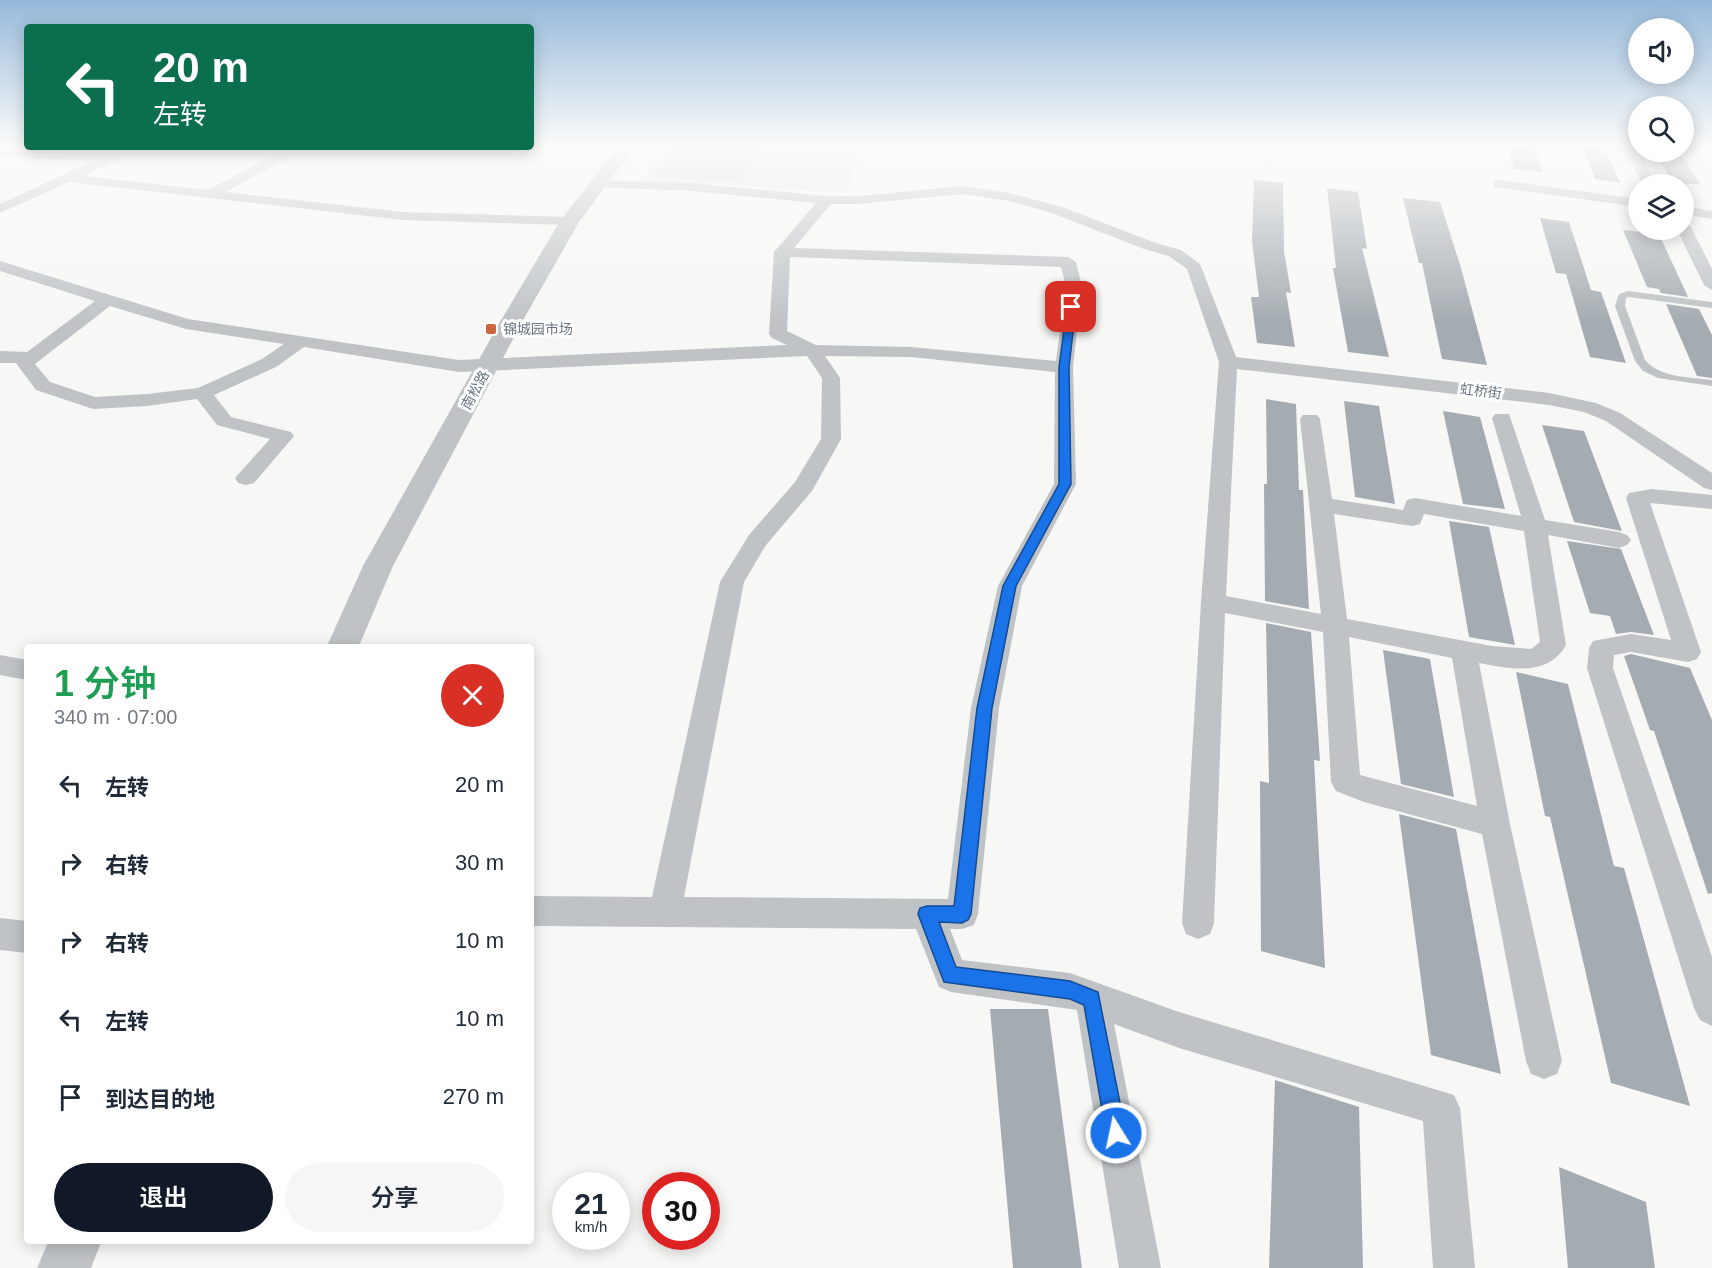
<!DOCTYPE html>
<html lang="zh">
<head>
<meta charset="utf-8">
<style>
  :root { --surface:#fff; --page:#f6f6f7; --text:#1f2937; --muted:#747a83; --accent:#111827 }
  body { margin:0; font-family:Helvetica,"Noto Sans SC",sans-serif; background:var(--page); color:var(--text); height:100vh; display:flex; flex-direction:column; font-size:22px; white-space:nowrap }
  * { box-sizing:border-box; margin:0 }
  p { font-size:20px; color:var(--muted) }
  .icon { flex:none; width:33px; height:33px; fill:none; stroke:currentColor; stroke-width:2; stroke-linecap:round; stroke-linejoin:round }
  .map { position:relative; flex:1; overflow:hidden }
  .panel { position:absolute; left:24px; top:644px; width:510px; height:600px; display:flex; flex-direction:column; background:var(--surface); border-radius:6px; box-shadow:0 3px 15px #0003 }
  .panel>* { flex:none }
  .hud { position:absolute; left:24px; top:24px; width:510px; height:126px; border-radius:6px; box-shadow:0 3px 15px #0003; background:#0b6e4f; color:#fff; overflow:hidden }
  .controls { position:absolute; left:1628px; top:18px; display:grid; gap:12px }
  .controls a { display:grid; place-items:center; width:66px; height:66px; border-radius:50%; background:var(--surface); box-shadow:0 3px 15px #0003; font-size:30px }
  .speed { position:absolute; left:552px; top:1172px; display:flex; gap:12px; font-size:30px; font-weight:700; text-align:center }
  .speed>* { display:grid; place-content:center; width:78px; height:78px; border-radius:50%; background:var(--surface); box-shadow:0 3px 15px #0003; line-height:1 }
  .speed small { font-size:15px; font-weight:400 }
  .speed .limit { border:9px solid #d22; background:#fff; color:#111 }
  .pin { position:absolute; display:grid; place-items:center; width:51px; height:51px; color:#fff; margin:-26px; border-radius:12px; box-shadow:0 3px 9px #0006 }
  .me { position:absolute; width:66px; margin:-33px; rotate:350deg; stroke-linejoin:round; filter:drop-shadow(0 0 4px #0008) }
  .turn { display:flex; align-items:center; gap:21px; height:126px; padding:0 30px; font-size:27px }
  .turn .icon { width:78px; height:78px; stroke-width:2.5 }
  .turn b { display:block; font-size:42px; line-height:51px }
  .round { display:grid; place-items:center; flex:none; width:63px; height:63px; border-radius:32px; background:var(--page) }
  .summary { display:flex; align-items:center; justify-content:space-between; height:102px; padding:0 30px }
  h1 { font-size:36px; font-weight:600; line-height:45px; color:#1e9e55 }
  .primary-button { display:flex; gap:12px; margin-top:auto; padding:12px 30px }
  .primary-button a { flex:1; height:69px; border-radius:36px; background:var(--accent); color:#fff; font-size:24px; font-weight:600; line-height:69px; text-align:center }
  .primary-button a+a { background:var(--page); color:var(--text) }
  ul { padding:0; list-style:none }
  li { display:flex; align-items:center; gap:18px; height:78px; padding:0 30px }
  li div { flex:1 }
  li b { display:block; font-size:22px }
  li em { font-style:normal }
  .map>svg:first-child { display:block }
  .built { fill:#e5e6e5 }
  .green { fill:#d7dcd5 }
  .building { fill:#a5acb1 }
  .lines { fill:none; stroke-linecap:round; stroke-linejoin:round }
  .service { fill:#bfc3c6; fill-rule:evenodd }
  .minor { fill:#bfc3c6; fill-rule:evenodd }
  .tertiary { fill:#bfc3c6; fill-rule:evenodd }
  .route { fill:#1a73e8; stroke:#114b97; stroke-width:1.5 }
  .poi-dot { fill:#cd653f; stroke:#fff; stroke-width:2 }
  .labels { text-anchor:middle; stroke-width:6; stroke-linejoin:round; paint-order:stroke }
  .far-poi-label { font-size:14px; fill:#6a7782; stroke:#fff; text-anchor:start }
  .far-street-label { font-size:14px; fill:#6a7782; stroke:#fff }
</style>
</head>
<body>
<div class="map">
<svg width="1712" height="1268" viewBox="0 0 1712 1268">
  <rect width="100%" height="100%" fill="#f7f7f5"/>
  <polygon class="built" points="663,146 863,146 846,193 716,184 641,181"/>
  <polygon class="green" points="675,146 759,146 742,181 653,177"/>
  <g class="building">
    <polygon points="1508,146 1534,146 1542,172 1514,169"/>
    <polygon points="1582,146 1604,146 1620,183 1595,179"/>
    <polygon points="1657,154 1684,158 1700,184 1673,184"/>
    <polygon points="1254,180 1283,183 1284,251 1291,293 1286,292 1295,347 1257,343 1251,297 1259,297 1252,241"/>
    <polygon points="1327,188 1358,192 1367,249 1362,248 1389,357 1348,352 1333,268 1336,268"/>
    <polygon points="1403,198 1440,202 1461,268 1487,365 1442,359 1422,263 1419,263"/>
    <polygon points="1540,218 1569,222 1591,290 1601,292 1626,363 1590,357 1566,274 1556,273"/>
    <polygon points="1623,230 1659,234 1688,297 1661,293 1659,289 1647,287"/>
    <polygon points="1666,304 1699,309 1712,335 1712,378 1697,376"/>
    <polygon points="1266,399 1296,404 1299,490 1303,490 1309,609 1265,601 1264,484 1267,484"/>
    <polygon points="1344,401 1379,406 1395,504 1355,497"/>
    <polygon points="1443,411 1480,417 1505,509 1463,504"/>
    <polygon points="1542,425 1584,431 1622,531 1574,522"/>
    <polygon points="1449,521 1489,527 1515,645 1469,637"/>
    <polygon points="1567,541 1621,549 1654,635 1631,632 1616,634 1610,616 1590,613"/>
    <polygon points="1266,623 1311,632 1320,761 1314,760 1325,968 1261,951 1260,781 1269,783"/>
    <polygon points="1383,650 1430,659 1454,797 1401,784"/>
    <polygon points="1631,654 1690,668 1712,720 1712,893 1708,894 1654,731 1650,730 1624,656"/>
    <polygon points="1516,672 1568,684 1614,866 1624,868 1690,1106 1611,1083 1550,817 1545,816"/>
    <polygon points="1399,814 1456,829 1501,1074 1431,1055"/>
    <polygon points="990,1009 1048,1009 1082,1268 1013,1268"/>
    <polygon points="1275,1080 1359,1107 1363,1268 1269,1268"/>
    <polygon points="1559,1167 1646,1202 1655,1268 1568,1268"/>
  </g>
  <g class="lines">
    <path class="service" d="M 1628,291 L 1712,302 L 1712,308 L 1629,297 L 1626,298 L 1625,306 L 1645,360 C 1660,378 1690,377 1712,380 L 1712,386 L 1658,378 L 1643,371 L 1635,361 L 1615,306 L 1619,294 Z"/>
    <g class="minor">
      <polygon points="1627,146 1637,146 1656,184 1642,184 1625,148"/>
      <polygon points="124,147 142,147 84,176 208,190 290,147 307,147 226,192 403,212 570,217 577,221 570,225 403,220 69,182 0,213 0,204 93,161 0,156 0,148 108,154"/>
      <path d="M 598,180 L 692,183 L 827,196 L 858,196 L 963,186 L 1010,193 L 1062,207 L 1156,243 L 1181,250 L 1200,264 L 1236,357 L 1549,393 L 1596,403 L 1620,413 L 1712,473 L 1712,490 L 1704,488 L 1606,421 L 1584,412 L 1549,405 L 1237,369 L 1226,596 L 1321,614 L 1300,419 L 1303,415 L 1317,415 L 1320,419 L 1332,499 L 1403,510 L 1407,500 L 1415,498 L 1521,516 L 1492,418 L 1495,414 L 1509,414 L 1545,520 L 1619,532 L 1627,535 L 1631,540 L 1627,545 L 1619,548 L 1548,535 L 1566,645 C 1548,677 1510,669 1479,663 L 1510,824 L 1562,1061 L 1557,1074 L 1544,1079 L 1531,1074 L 1526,1061 L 1482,834 L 1364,802 L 1336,791 L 1331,782 L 1323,632 L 1225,613 L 1214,923 L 1210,934 L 1198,939 L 1186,934 L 1182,923 L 1201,602 L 1219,362 L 1187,269 L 1169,256 L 1144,249 L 1052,213 L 1009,201 L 963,194 L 858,204 L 831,204 L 794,248 L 1068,257 L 1076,262 L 1082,286 L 1073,367 L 1076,484 L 1022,586 L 999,708 L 978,914 L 974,925 L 962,929 L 950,929 L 962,960 L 1070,973 L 1179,1012 L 1454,1095 L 1460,1108 L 1475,1268 L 1433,1268 L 1423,1121 L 1179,1048 L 1114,1024 L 1161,1268 L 1119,1268 L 1077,1010 L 951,992 L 939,987 L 916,929 L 531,926 L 531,896 L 652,897 L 720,582 L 749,535 L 795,482 L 821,439 L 822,378 L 807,356 L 459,372 L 304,347 L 276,367 L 214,395 L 231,417 L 291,432 L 294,436 L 254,483 L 246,485 L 238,483 L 235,478 L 270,439 L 217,425 L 197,399 L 147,406 L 93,409 L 36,390 L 16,363 L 0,363 L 0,351 L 27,352 L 95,301 L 0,271 L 0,261 L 188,319 L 459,360 L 787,345 L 772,338 L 769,334 L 774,252 L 816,203 L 692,191 L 593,187 L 591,184 L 593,181 ZM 790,257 L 1061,267 L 1066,286 L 1056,361 L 911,347 L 816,345 L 787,331 ZM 110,306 L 186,329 L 284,344 L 262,359 L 198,388 L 147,394 L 95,397 L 50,382 L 35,364 ZM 825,356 L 911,357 L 1055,372 L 1054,484 L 998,586 L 971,708 L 948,899 L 684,897 L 744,582 L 766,545 L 812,491 L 841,439 L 840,378 ZM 1334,514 L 1412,526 L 1420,524 L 1424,514 L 1524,531 L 1540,642 L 1531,649 L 1492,646 L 1347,619 ZM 1349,637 L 1452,658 L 1477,806 L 1360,775 Z"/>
      <polygon points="1500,180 1638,199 1638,207 1495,187 1493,184 1495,181"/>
      <polygon points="1683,206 1712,211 1712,219 1683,214"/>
      <polygon points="1683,222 1691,227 1712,269 1712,290 1704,285 1677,230 1683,230"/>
      <polygon points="1652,489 1712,495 1712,509 1650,503 1701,652 1697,659 1688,662 1631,652 1614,655 1613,668 1712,957 1712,1026 1700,1020 1694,1008 1587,668 1589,648 1593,641 1631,634 1671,640 1626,498 1629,493"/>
      <polygon points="0,655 27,660 27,680 0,675"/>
      <polygon points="0,918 27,921 27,953 0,950"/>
    </g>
    <g class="tertiary">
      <polygon points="618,146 635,146 579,222 522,322 393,566 359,646 327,646 363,566 500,322 560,221"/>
      <polygon points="49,1240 102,1240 91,1268 37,1268"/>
    </g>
  </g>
  <linearGradient id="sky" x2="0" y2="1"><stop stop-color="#95b9da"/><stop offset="0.45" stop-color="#fbfbfa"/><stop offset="1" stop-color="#fbfbfa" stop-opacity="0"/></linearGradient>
  <rect width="1712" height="323" fill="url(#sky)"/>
  <polygon class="route" points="1071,304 1076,307 1069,367 1071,484 1016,586 992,708 971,914 968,920 962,923 939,922 956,967 1070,981 1098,992 1126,1133 1123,1140 1116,1143 1109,1140 1106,1133 1084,1005 1070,999 944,982 918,914 920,908 927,906 954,906 977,708 1003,586 1059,484 1059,367 1067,307"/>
  <rect class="poi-dot" x="485" y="323" width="12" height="12" rx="3"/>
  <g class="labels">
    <g class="far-poi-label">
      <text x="503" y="334">锦城园市场</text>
    </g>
    <g class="far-street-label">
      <text transform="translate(475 390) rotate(-61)" y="5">南松路</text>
      <text transform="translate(1481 391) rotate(7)" y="5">虹桥街</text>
    </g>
  </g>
</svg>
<div class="controls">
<a><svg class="icon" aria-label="sound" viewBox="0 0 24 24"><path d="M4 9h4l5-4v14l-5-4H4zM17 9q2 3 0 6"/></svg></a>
<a><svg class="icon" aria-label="search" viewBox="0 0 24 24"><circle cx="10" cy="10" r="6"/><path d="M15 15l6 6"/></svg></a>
<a><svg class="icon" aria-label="layers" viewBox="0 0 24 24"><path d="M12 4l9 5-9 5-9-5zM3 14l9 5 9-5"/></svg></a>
</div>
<div class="speed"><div>21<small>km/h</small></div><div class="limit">30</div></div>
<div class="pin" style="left:1071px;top:307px;background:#d93025"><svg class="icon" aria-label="arrive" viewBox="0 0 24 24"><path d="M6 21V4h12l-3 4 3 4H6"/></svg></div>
<svg class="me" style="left:1116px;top:1133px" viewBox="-20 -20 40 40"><circle r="17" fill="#1a73e8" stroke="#fff" stroke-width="3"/><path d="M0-11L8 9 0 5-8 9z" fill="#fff"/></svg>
<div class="hud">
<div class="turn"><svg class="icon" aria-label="left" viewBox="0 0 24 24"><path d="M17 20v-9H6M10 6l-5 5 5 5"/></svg><div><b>20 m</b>左转</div></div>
</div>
<section class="panel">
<div class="summary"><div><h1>1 分钟</h1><p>340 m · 07:00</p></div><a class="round" style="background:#d93025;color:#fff"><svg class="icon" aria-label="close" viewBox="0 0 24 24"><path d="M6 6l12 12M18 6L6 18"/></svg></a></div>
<ul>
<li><svg class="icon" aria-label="left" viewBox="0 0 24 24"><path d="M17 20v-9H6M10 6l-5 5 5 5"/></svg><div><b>左转</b></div><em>20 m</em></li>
<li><svg class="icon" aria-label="right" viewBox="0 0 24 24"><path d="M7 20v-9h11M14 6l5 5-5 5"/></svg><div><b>右转</b></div><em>30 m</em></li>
<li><svg class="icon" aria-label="right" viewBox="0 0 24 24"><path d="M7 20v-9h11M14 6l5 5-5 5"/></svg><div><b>右转</b></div><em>10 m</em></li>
<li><svg class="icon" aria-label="left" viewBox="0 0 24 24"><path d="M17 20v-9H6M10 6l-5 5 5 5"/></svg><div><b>左转</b></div><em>10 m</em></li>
<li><svg class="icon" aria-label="arrive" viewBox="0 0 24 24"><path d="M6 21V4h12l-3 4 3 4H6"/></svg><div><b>到达目的地</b></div><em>270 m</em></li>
</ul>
<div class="primary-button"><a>退出</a><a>分享</a></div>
</section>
</div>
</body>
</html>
